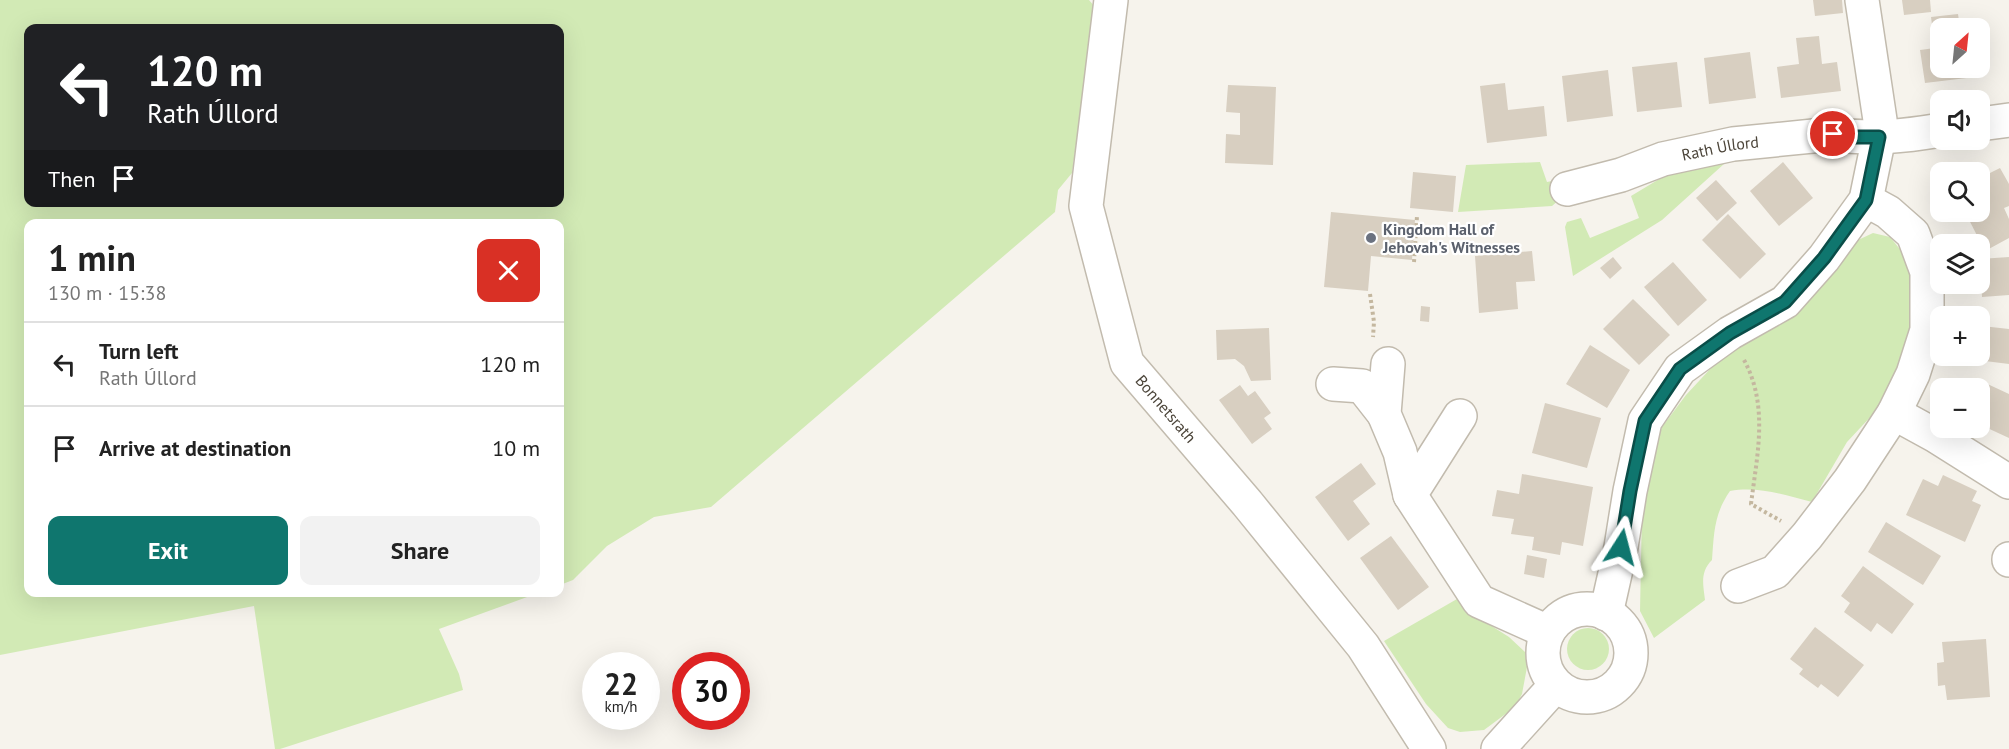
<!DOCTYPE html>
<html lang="en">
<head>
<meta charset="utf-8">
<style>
  :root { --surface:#fff; --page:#f2f2f2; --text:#222; --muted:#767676; --line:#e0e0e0; --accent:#0f766e }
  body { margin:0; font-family:"PT Sans",sans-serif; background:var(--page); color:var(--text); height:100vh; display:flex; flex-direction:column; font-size:22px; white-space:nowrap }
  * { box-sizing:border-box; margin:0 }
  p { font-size:20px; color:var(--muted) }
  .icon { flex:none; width:33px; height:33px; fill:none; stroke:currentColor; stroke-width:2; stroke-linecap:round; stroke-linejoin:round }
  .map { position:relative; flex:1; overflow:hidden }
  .sheet { position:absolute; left:24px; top:219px; width:540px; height:378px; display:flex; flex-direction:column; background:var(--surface); border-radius:12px; box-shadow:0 6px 24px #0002 }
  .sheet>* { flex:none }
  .hud { position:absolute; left:24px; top:24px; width:540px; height:183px; border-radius:12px; box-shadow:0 6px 24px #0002; background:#202124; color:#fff; overflow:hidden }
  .needle { width:39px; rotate:27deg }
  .tools { position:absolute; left:1930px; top:18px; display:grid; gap:12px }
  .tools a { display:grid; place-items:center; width:60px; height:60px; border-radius:12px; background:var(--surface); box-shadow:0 6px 24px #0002; font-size:30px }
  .speed { position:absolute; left:582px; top:652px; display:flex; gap:12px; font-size:30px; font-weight:700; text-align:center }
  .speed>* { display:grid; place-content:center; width:78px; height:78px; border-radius:50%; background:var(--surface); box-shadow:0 6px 24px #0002; line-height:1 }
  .speed small { font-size:15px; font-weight:400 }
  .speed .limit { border:9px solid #d22; background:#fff; color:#111 }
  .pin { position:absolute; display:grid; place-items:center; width:51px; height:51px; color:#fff; margin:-26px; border:3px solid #fff; border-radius:50%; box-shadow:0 2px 6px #0007 }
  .me { position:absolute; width:66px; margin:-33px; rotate:9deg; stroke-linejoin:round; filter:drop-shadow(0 0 4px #0008) }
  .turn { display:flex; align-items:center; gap:21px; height:126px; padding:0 24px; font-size:27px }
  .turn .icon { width:78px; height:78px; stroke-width:2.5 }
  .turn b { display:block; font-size:42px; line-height:51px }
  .then { display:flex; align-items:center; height:57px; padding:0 24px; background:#0003; gap:12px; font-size:22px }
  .round { display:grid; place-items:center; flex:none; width:63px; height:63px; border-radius:12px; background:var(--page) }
  .head { display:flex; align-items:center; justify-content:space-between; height:102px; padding:0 24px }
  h1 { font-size:36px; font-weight:800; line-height:45px }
  .button { display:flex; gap:12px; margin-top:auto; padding:12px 24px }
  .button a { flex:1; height:69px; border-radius:12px; background:var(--accent); color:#fff; font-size:24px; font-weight:800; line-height:69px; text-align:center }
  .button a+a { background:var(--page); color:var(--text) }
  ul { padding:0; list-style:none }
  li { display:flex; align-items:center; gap:18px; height:84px; padding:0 24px; border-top:2px solid var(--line) }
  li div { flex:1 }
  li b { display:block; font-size:22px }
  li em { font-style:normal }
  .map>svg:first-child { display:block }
  .green { fill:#d2eab5; fill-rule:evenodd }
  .building { fill:#d8cfc1 }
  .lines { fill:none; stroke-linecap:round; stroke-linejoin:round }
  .minor-casing { stroke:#c2bbae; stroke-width:36 }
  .path { stroke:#c4b79f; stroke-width:4; stroke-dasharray:3 3; stroke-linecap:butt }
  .minor { stroke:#fff; stroke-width:33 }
  .route-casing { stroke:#0a4d48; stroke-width:15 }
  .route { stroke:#0f766e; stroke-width:10 }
  .worship-dot { fill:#6b7280; stroke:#fff; stroke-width:2 }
  .labels { text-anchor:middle; stroke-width:4.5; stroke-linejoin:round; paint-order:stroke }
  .street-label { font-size:16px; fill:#4b4439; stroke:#fff }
  .worship-label { font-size:16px; font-weight:bold; fill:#5b616d; stroke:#fff; text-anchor:start }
</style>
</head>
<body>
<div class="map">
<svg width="2009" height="749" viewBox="0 0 2009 749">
  <rect width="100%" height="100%" fill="#f6f3ec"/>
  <g class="green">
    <path d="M 0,0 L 1089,0 L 1095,7 L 1072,173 L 1058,190 L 1055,212 L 711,507 L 654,517 L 607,546 L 573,580 L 560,585 L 560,224 L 28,224 L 28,592 L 538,593 L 439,629 L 459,674 L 463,690 L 280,749 L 275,749 L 254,606 L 0,655 ZM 28,28 L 560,28 L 560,202 L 28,202 Z"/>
    <polygon points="1735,154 1662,220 1573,276 1565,227 1567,222 1581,218 1590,238 1639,218 1631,196 1666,175"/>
    <polygon points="1540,162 1547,182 1557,180 1560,199 1552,206 1458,212 1466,165"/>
    <path d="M 1873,233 L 1890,237 L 1912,264 L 1913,338 L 1890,396 L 1847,442 L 1812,502 C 1785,495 1758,486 1730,491 C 1714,514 1714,533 1712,560 C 1700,572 1703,584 1705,600 L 1654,638 L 1640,611 L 1642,511 L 1649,471 L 1662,427 L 1686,395 L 1725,353 L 1856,241 Z"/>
    <polygon points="1457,599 1471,613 1509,637 1525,652 1527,667 1522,694 1515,707 1484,730 1460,732 1448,728 1426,704 1384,641"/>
    <circle cx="1588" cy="649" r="21"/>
  </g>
  <g class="building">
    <polygon points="1813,0 1842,0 1843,13 1815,16"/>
    <polygon points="1902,0 1930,0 1931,12 1904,15"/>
    <polygon points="1958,14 1960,28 1941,28 1941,68 1974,68 1975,77 1925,83 1920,50 1935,48 1931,17"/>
    <polygon points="1819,36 1822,64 1837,62 1841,91 1781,98 1777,67 1799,64 1796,38"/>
    <polygon points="1750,52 1756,98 1709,104 1704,58"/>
    <polygon points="1677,62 1682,107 1637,112 1632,67"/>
    <polygon points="1608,70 1613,116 1567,122 1562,76"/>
    <polygon points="1505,83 1508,110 1544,106 1547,136 1487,143 1480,86"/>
    <polygon points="1228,85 1276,87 1273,165 1225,163 1226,134 1240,135 1240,113 1226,112"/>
    <polygon points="1783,162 1813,198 1779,226 1750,191"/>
    <polygon points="2000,168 2009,184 2009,206 2004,208 2009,219 2009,238 1985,251 1965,212 1980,212 1980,178"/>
    <polygon points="1413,172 1456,176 1453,212 1410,208"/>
    <polygon points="1716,180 1737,203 1717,221 1696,198"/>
    <polygon points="1331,212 1415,220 1412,260 1371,256 1368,291 1324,287"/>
    <polygon points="1728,214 1766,254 1740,279 1702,240"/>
    <polygon points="1532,251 1535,281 1516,282 1518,309 1479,313 1475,256"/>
    <polygon points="1613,257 1622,268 1610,279 1600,268"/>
    <polygon points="2009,257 2009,295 1982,297 1980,259"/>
    <polygon points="1673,262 1707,300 1678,326 1644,287"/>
    <polygon points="1633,299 1670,335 1639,365 1603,329"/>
    <polygon points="1421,306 1430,307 1429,322 1420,321"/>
    <polygon points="1982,326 2009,329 2009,364 1977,360 1977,356 1980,356"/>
    <polygon points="1269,328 1271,380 1251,381 1244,366 1235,359 1217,360 1216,330"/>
    <polygon points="1590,345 1630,370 1607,408 1566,384"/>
    <polygon points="1981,381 2009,394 2009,438 1983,426 1987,418 1980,415 1980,388 1978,388"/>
    <polygon points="1240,385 1248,396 1255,391 1271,413 1264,418 1272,429 1252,444 1219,400"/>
    <polygon points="1545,403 1601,418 1587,468 1532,453"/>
    <polygon points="1361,463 1376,484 1353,501 1370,524 1348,541 1315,497"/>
    <polygon points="1522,474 1593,487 1583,546 1562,542 1560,555 1532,550 1534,537 1511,534 1514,519 1492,516 1497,490 1519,494"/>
    <polygon points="1943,475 1977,491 1972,501 1981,505 1965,542 1906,515 1923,479 1938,486"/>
    <polygon points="1886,522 1941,556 1923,585 1868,552"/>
    <polygon points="1391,536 1429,587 1398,610 1360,558"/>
    <polygon points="1527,555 1547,559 1544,578 1524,574"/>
    <polygon points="1863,566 1914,604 1892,634 1877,623 1871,632 1844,612 1850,603 1841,596"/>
    <polygon points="1815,627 1864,665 1838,697 1821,684 1818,688 1799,674 1803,669 1790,659"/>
    <polygon points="1986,639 1990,697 1947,700 1945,685 1938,686 1937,663 1944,662 1942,642"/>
  </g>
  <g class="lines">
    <g class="minor-casing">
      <g id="minor">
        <path id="s1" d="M 1111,0 L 1086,206 L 1127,363 L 1247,503 L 1363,646 L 1429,749"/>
        <polyline points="1980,124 2009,120"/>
        <path id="s2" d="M 1567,189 L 1621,175 L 1663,159 L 1733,144 L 1833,134 C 1870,140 1905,136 1941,130"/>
        <polyline points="1388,364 1384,414 1400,452 1410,495"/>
        <polyline points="1333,384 1362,386 1384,414"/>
        <polyline points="1894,413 1936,436 2009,482"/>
        <polyline points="1460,416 1410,495 1479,601 1548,632"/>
        <polyline points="2009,559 2009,560"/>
        <polyline points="1738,586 1775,572 1807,536 1850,480 1894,413 1913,374 1927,330 1927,272 1913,234 1888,212 1866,200"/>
        <circle cx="1587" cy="653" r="44"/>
        <polyline points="1606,614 1621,547 1630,491 1645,421 1680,369 1730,333 1785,302 1824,258 1866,200 1879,137 1880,120 1862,0"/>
        <polyline points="1498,749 1556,685"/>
      </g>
    </g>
    <g class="path">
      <polyline points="1414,262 1417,216"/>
      <polyline points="1370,294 1374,322 1373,337"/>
      <path d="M 1744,360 C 1769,406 1757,455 1751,504 L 1781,521"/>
    </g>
    <use href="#minor" class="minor"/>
  </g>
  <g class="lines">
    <g class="route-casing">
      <polyline id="route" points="1621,547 1630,491 1645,421 1680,369 1730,333 1785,302 1824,258 1866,200 1879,137 1849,137 1833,134"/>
    </g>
    <use href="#route" class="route"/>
  </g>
  <circle class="worship-dot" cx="1371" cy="238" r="6"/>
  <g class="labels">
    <g class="street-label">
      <text dy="6" stroke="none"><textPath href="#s2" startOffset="159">Rath Úllord</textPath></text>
      <text dy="6" stroke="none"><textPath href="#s1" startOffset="430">Bonnetsrath</textPath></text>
    </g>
    <g class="worship-label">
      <text x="1383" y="235">Kingdom Hall of<tspan x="1383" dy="18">Jehovah's Witnesses</tspan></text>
    </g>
  </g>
</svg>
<div class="tools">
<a><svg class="needle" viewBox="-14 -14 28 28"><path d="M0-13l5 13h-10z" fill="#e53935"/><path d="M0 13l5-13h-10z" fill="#767676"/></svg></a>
<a><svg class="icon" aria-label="sound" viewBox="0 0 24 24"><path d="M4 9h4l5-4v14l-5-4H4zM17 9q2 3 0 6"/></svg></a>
<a><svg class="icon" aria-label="search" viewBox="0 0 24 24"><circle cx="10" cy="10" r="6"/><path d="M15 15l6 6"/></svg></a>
<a><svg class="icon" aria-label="layers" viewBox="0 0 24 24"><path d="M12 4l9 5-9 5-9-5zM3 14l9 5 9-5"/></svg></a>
<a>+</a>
<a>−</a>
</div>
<div class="speed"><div>22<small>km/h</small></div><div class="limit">30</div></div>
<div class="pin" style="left:1833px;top:134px;background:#d93025"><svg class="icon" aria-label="arrive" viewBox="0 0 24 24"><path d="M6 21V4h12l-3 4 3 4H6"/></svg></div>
<svg class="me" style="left:1621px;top:547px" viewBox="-20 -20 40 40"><path d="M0-17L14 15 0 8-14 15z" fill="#0f766e" stroke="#fff" stroke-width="4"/></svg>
<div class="hud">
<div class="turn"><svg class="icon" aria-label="left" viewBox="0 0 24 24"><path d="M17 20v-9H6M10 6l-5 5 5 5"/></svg><div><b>120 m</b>Rath Úllord</div></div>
<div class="then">Then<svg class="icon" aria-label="arrive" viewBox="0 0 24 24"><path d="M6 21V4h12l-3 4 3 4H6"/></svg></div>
</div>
<section class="sheet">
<div class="head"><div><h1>1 min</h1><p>130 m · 15:38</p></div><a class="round" style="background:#d93025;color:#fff"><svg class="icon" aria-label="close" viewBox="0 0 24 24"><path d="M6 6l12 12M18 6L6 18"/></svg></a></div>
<ul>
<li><svg class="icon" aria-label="left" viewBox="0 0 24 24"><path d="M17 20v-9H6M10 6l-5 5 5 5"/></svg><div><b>Turn left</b><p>Rath Úllord</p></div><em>120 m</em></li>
<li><svg class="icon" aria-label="arrive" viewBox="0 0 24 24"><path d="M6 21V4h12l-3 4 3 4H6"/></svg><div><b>Arrive at destination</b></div><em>10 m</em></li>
</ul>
<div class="button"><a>Exit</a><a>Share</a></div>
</section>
</div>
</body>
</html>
